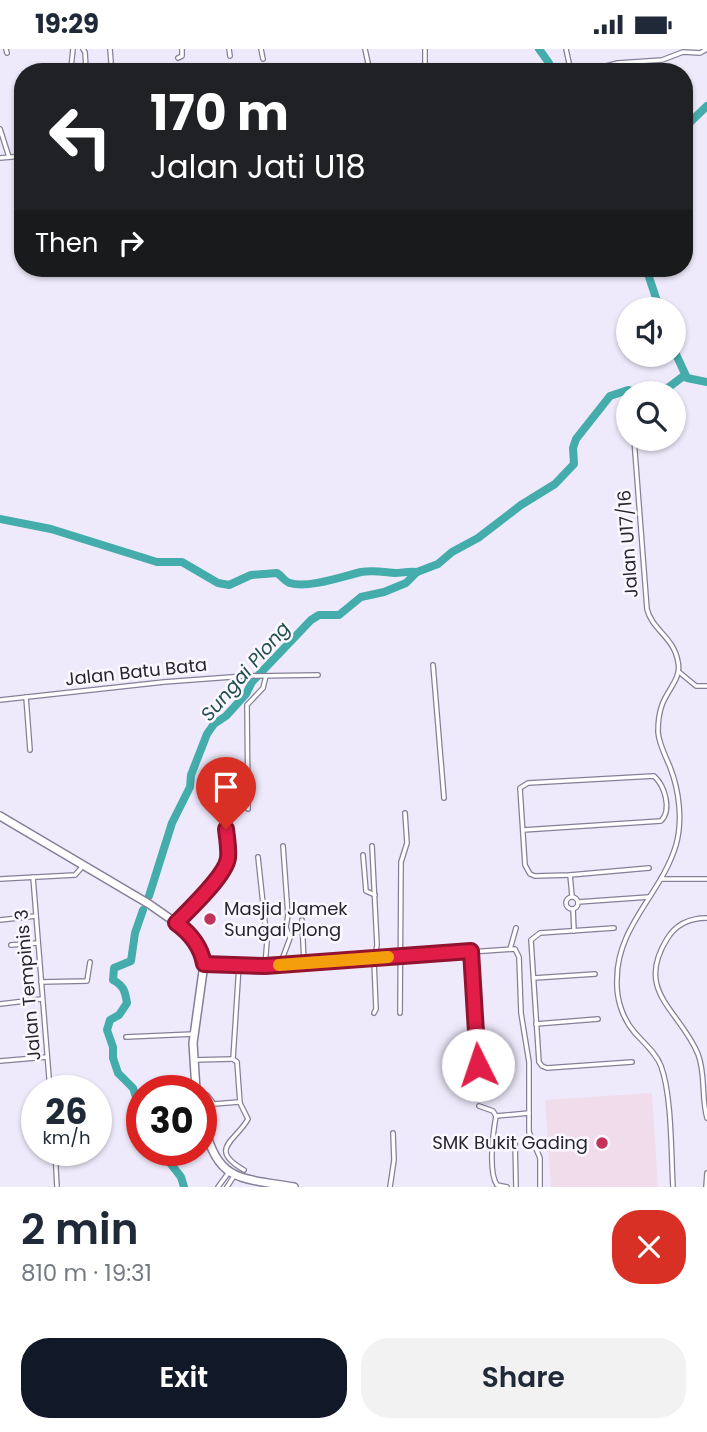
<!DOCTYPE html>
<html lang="en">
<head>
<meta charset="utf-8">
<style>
  :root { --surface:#fff; --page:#f2f2f3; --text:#1f2937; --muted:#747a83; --accent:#111827 }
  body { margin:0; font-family:Poppins,sans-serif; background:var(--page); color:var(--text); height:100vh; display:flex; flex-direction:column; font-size:26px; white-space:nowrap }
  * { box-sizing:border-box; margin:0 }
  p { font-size:23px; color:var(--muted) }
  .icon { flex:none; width:38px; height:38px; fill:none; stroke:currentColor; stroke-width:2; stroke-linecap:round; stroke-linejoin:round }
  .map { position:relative; height:1138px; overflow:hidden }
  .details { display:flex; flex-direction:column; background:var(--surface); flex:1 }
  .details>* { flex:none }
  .top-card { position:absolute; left:14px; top:14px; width:679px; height:214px; border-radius:28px; box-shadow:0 2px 5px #0004; background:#202124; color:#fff; overflow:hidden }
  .fabs { position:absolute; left:616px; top:248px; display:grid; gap:14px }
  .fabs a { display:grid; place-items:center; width:70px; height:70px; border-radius:50%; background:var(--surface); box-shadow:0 2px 5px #0004; font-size:35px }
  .speed { position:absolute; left:21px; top:1026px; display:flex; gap:14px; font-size:35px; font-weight:700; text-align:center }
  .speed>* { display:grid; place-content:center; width:91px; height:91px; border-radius:50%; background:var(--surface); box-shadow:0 2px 5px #0004; line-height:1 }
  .speed small { font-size:18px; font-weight:400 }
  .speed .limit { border:10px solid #d22; background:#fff; color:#111 }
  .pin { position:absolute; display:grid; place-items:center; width:60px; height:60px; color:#fff; margin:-72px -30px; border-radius:50% 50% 50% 0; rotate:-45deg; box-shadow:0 0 7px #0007 }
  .pin .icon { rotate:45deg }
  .me { position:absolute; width:77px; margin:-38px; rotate:356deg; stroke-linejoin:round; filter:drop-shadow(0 0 5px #0008) }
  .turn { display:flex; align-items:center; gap:24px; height:147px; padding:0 21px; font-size:32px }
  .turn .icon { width:91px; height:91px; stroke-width:2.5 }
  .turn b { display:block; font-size:49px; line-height:60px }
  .then { display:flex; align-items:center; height:66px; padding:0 21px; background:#0003; gap:14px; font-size:26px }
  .round { display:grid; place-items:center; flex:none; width:74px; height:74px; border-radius:28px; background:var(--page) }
  .overview { display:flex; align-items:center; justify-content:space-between; height:119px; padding:0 21px }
  h1 { font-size:42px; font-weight:600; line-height:52px }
  .action { display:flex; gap:14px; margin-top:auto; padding:14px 21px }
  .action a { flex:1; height:80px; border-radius:28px; background:var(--accent); color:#fff; font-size:28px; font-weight:600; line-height:80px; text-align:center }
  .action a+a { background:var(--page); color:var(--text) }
  .status { display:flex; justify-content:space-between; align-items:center; height:49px; padding:0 35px; background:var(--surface); direction:ltr }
  .status svg { height:19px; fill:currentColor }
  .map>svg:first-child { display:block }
  .education { fill:#f1dceb }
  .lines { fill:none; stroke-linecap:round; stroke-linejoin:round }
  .river { stroke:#45acac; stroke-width:8 }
  .street-casing { stroke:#857f98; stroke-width:6 }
  .highway-casing { stroke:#857f98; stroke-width:10 }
  .street { stroke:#fff; stroke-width:3.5 }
  .highway { stroke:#fff; stroke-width:7 }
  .route-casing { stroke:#92132f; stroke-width:18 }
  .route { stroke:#e11d48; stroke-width:12 }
  .slow { stroke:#f59e0b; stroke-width:12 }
  .poi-dot { fill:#c2335a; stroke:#fbf9ff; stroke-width:2.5 }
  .labels { text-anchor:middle; stroke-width:5; stroke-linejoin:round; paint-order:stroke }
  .street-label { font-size:18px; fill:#282530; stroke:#fbf9ff }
  .poi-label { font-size:18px; fill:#282530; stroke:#fbf9ff; text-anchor:start }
  .water-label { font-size:19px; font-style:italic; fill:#224f50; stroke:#fbf9ff }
</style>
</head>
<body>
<div class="status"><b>19:29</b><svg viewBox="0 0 49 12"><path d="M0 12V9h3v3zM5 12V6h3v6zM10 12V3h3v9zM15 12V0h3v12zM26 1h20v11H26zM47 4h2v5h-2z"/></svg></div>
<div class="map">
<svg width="707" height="1138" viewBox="0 0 707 1138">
  <rect width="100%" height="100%" fill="#eeeafb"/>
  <polygon class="education" points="652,1044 658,1138 551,1138 545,1051"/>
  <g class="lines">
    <g class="river">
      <polyline points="539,0 549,14 551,23"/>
      <polyline points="684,79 707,57"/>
      <polyline points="646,219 660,261"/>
      <polyline points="674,301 687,329 707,333"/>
      <path d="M 0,470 L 51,480 L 157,513 L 182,513 L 218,534 L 229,536 L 251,526 L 277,524 C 282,527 285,533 290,534 C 307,540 344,527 361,523 C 373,521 383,523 395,524 C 402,524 408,522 417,523"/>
      <polyline points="149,847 172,774 190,738 191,726 207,685 214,675 226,667 246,645 252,633 311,571 319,566 339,566 361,548 384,543 406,534 417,523 438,515 452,503 478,489 521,456 555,435 574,415 573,399 576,390 610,347 628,341 640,344 653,343 669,338 685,326"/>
      <path d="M 142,1086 L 142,1066 L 133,1039 L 118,1024 L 113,1009 L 113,998 L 107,981 L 110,971 L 119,966 L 127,954 C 125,942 124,937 113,931 L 114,919 L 131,912 L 135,884 L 143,861"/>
      <polyline points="160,1101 181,1128 184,1138"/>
    </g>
    <g class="street-casing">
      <g id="street">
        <polyline points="6,0 7,4"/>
        <polyline points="83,0 85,3 86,19"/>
        <polyline points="110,0 111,13"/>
        <polyline points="229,0 230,7"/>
        <polyline points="261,0 263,10"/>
        <polyline points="365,0 370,23"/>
        <polyline points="425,0 425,23"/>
        <polyline points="566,0 571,23"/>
        <polyline points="178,9 182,7 182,0"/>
        <polyline points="71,19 73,0"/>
        <polyline points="582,23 618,14 662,11 683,3 700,4 707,0"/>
        <polyline points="0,80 9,108"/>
        <polyline points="0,109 23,107"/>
        <path d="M 634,390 L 647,560 C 652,581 674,588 678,613 C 682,629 667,641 662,656 C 659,664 658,674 658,683 C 659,695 665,706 670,718 C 679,741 683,771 676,796 C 662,844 617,877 617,930 C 616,949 622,969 635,984 C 644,994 656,1004 661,1017 C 672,1047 671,1104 673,1138"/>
        <polyline points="433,616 444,749"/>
        <polyline points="679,623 696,637 707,637"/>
        <polyline points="26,648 30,701"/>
        <polyline points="0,651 164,633 245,627 318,626"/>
        <polyline points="248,760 247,656 263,639 266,627"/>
        <path d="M 523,781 L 661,772 C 672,761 665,737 654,727 L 528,734 L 520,739 L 525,816 L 530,825 L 535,827 L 570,826 L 649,819"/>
        <polyline points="372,797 377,896 374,912 376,960 374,964"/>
        <polyline points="363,806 366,842 375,846"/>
        <polyline points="258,808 267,892 265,917"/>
        <polyline points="570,826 572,847"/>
        <polyline points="33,828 50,1041"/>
        <polyline points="0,830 75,826 83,817"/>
        <polyline points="661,830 707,830"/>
        <circle cx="572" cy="854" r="6"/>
        <polyline points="578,853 649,848"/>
        <polyline points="573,860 574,882"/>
        <path d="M 707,869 C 689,869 676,875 667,890 C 634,943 680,961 698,1005 C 706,1026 701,1048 707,1069"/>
        <polyline points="0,871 36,867"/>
        <polyline points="302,871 304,914"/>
        <polyline points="176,874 205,847 229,811 225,776"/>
        <polyline points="614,879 540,884 531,891 539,1013 542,1017 547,1019 632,1013"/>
        <polyline points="11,896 38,894"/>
        <polyline points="510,900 516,879"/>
        <polyline points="471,903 480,1040"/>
        <polyline points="206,915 265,917 515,900 519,908 521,964 529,1013 529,1083 540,1109 540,1138"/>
        <path d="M 239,916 L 233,1010 L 237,1013 L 240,1054 L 248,1070 C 236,1092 207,1100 244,1121"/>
        <polyline points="280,916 290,889 286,878 288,866 283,797"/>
        <polyline points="534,929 595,925"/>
        <polyline points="41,933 87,932 90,913"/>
        <polyline points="0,955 42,950"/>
        <polyline points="400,964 401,813 407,794 405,764"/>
        <polyline points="536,975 598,970"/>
        <polyline points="126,988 194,985"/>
        <polyline points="193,1011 233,1010"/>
        <polyline points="0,1012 47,1008"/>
        <polyline points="201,1044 207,1046 214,1055 239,1053"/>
        <polyline points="479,1057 493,1062 496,1067 529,1064"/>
        <path d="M 496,1067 C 493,1084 488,1123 497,1136 L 507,1138"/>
        <polyline points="515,1091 516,1138"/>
        <polyline points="55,1101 57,1138"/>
        <polyline points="218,1138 229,1123"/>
        <polyline points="227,1138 234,1127"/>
        <polyline points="390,1138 394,1111 393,1084"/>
        <polyline points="706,1138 707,1124"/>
      </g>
    </g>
    <g class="highway-casing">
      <g id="highway">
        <polyline points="0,767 149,855 182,878 191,888 199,899 204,915 193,994 196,1041"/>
        <path d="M 201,1065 C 217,1133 233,1128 294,1138"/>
      </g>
    </g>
    <use href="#street" class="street"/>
    <use href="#highway" class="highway"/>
  </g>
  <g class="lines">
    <g class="route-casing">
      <path id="route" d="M 226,780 C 227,789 229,800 228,809 C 226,826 189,861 176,874 C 190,884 201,898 204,915 L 265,917 L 471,902 L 478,1016"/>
    </g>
    <use href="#route" class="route"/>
    <polyline class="slow" points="279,916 388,908"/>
  </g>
  <g class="poi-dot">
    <circle cx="210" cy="870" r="7"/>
    <circle cx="602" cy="1094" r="7"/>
  </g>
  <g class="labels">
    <g class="street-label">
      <text transform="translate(628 495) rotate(-94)" y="6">Jalan U17/16</text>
      <text transform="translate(136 623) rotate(-6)" y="6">Jalan Batu Bata</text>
      <text transform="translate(28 936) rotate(-95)" y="6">Jalan Tempinis 3</text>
    </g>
    <g class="poi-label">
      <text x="224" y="866">Masjid Jamek<tspan x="224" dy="21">Sungai Plong</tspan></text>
      <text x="588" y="1100" text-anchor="end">SMK Bukit Gading</text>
    </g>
    <g class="water-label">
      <text transform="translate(245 622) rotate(-49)" y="7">Sungai Plong</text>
    </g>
  </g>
</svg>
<div class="fabs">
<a><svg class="icon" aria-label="sound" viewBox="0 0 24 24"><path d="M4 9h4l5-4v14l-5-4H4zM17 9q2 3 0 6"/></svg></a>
<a><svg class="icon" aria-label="search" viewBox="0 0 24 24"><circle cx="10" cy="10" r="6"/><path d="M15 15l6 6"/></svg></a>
</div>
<div class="speed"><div>26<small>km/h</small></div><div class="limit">30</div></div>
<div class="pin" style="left:226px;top:780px;background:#d93025"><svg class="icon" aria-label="arrive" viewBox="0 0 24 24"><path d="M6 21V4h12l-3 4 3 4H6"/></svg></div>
<svg class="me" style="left:478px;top:1016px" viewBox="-20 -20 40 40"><circle r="19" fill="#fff"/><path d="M0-13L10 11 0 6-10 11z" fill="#e11d48"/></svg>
<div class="top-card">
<div class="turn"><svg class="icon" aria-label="left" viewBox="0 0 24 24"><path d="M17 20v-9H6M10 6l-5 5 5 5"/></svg><div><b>170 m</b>Jalan Jati U18</div></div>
<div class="then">Then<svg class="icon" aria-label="right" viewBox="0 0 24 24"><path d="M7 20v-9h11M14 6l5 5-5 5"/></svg></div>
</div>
</div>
<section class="details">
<div class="overview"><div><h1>2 min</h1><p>810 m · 19:31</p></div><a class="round" style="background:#d93025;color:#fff"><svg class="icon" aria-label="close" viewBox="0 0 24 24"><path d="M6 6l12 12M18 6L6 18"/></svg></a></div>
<div class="action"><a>Exit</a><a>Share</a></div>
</section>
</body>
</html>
